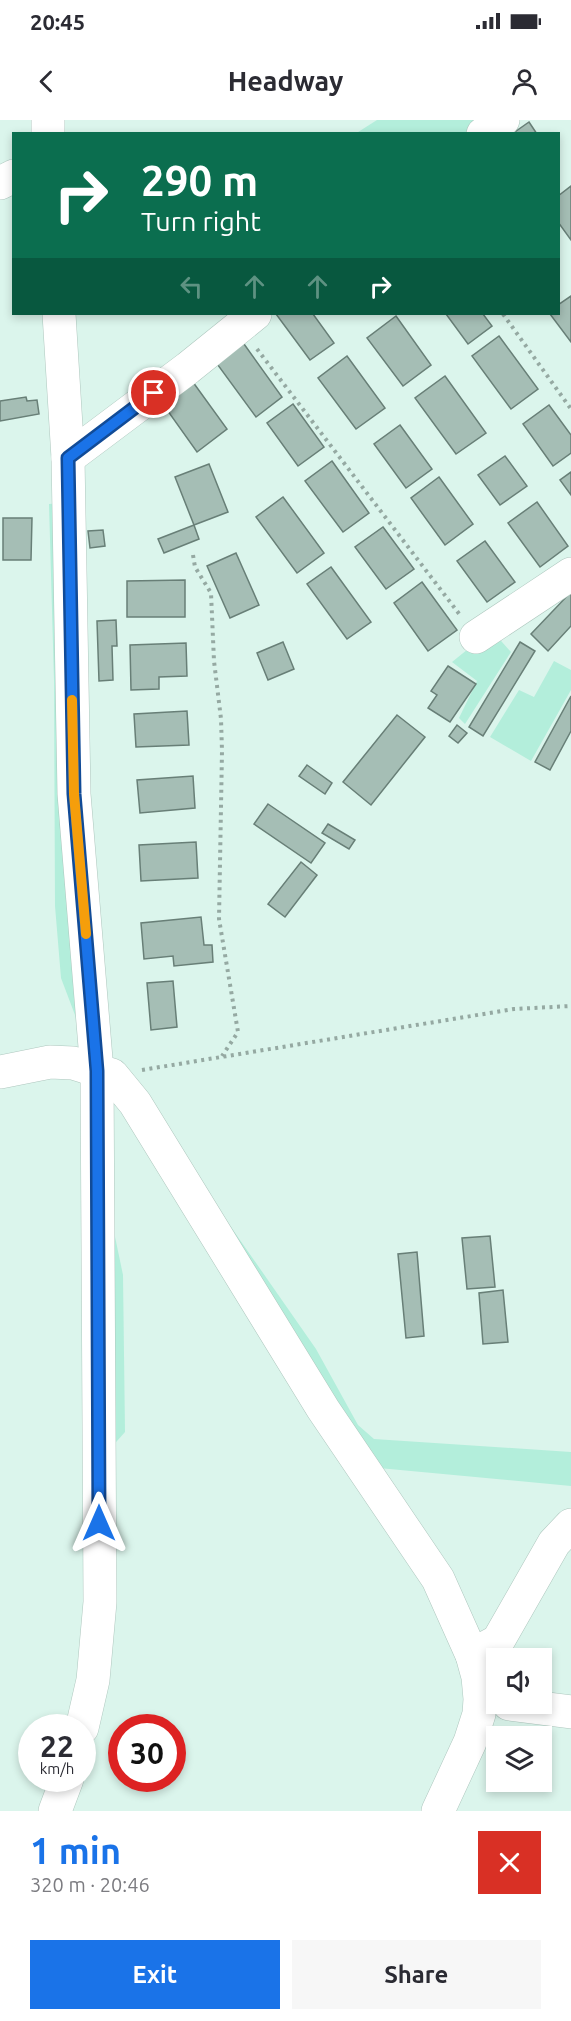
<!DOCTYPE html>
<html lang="en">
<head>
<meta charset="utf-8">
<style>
  :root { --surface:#fff; --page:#f7f7f7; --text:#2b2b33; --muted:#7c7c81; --accent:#1a73e8 }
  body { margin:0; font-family:Ubuntu,sans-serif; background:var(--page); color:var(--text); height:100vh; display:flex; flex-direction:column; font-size:22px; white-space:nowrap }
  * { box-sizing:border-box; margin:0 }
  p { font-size:20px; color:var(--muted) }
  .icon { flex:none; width:33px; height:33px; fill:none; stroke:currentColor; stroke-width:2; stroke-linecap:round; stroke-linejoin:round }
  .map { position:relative; height:1691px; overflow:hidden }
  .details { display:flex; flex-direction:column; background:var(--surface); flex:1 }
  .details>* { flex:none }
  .banner { position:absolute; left:12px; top:12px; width:548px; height:183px; border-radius:0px; box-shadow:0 3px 9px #0003; background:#0b6e4f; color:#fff; overflow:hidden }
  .fabs { position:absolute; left:486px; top:1528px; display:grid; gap:12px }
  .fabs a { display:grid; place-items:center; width:66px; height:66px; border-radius:0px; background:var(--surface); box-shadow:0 3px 9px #0003; font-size:30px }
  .speed { position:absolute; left:18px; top:1594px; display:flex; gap:12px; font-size:30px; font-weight:700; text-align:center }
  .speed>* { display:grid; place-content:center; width:78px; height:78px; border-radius:50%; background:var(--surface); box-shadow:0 3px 9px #0003; line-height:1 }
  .speed small { font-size:15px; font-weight:400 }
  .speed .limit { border:9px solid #d22; background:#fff; color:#111 }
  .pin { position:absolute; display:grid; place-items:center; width:51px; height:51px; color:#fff; margin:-26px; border:3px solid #fff; border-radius:50%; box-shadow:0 2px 6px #0007 }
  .me { position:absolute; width:66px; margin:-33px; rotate:0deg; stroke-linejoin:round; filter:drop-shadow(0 0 4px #0008) }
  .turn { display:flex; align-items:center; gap:21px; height:126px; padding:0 30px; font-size:27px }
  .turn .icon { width:78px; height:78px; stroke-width:2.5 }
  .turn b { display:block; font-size:42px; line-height:51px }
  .lanes { display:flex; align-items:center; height:57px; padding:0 30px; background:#0003; justify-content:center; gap:30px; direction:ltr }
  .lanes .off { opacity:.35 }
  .round { display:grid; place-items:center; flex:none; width:63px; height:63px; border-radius:0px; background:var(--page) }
  .overview { display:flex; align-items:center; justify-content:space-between; height:102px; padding:0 30px }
  h1 { font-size:36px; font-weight:700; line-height:45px; color:var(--accent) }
  .cta { display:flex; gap:12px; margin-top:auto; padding:12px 30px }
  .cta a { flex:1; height:69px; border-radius:0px; background:var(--accent); color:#fff; font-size:24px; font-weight:700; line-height:69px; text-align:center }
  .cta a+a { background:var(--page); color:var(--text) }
  .status { display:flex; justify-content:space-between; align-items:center; height:42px; padding:0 30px; background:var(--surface); direction:ltr }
  .status svg { height:16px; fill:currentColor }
  header { display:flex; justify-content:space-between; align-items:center; height:78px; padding:0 30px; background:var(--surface); font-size:27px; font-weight:700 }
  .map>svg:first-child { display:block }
  .green { fill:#b3eedb }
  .building { fill:#a5beb5; stroke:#687f77; stroke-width:1.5 }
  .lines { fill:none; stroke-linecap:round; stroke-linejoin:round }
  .minor-casing { stroke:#aec7be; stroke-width:34 }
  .path { stroke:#95a9a2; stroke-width:4; stroke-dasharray:3 4.5; stroke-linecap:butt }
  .minor { stroke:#fff; stroke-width:33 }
  .route-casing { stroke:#114b97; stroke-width:15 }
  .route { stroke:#1a73e8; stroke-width:10 }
  .slow { stroke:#f59e0b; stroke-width:10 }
</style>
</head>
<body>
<div class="status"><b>20:45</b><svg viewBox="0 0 49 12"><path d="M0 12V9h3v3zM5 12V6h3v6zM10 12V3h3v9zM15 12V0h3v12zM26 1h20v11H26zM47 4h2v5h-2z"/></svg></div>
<header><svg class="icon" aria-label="back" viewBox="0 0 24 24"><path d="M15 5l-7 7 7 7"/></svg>Headway<svg class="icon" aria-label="person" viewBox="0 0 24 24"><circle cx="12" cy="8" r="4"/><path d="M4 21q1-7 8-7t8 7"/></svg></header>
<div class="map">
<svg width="571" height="1691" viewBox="0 0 571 1691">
  <rect width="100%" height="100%" fill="#dbf5ec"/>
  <g class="green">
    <polygon points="377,0 488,0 469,13 355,14"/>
    <polygon points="62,383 89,932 61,858 55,786 54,560 49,384"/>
    <polygon points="494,513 511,532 465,604 459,598 477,561 452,542 478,521"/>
    <polygon points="554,541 571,550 571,570 531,641 490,617 519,570 534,577"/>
    <polygon points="194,1054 316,1229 358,1305 374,1319 571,1332 571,1366 368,1347"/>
    <polygon points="104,1064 123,1155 125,1312 109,1330"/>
  </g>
  <g class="building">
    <polygon points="529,2 537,14 512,14"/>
    <polygon points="571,66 571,120 558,102 558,76"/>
    <polygon points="571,176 571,222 550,194 558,194 558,185"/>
    <polygon points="276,194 313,194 334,223 310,240"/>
    <polygon points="446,194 483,194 492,206 468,224"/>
    <polygon points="396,196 431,245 403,266 367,218"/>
    <polygon points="499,216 538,269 511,289 472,236"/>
    <polygon points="239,217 282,277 256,297 212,237"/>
    <polygon points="347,236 385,288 356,309 318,258"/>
    <polygon points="445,256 486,313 456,334 415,278"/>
    <polygon points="190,258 227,309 197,332 160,280"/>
    <polygon points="26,277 27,281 37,280 39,294 0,301 0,281"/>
    <polygon points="293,284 324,327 298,346 267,303"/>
    <polygon points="549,285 571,315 571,333 553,346 523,304"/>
    <polygon points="400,305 432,349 406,368 374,324"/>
    <polygon points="505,336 527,366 500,385 478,355"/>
    <polygon points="332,341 369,393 343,412 305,361"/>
    <polygon points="209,344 228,392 194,405 175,357"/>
    <polygon points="571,352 571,375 560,360"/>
    <polygon points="439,357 473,404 445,425 411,378"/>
    <polygon points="283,377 324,433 297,453 256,397"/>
    <polygon points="537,382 568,426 540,447 508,403"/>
    <polygon points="3,398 32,398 31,440 3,440"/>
    <polygon points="194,405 199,419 164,433 158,419"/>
    <polygon points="383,407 414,449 386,469 355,427"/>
    <polygon points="103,410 105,426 90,428 88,411"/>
    <polygon points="485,421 515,462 487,482 457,441"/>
    <polygon points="236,433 259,485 230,498 207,446"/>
    <polygon points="331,447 371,502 347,519 307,464"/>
    <polygon points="185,460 185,497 127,497 127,461"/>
    <polygon points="422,462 457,510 428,531 394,483"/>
    <polygon points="571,472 571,506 548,531 531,514"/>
    <polygon points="116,500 117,526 112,526 113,560 99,561 97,501"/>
    <polygon points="283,522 294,549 268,560 257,533"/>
    <polygon points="520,522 535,531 483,616 469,607"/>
    <polygon points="186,523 187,556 159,557 159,569 131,570 130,525"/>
    <polygon points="448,546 476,564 450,602 428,588 437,575 431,571"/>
    <polygon points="571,576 571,611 550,650 535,642"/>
    <polygon points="187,591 189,625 136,627 134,594"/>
    <polygon points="397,595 425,617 371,685 343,662"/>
    <polygon points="457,605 467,613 458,623 449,616"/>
    <polygon points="307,645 332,663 325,674 299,656"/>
    <polygon points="193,656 195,688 140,693 137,660"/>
    <polygon points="268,684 325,723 311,743 254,704"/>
    <polygon points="328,704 355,720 349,729 322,713"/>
    <polygon points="196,722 198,758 141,761 139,725"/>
    <polygon points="301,742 317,755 285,797 268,784"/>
    <polygon points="201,797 204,825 212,825 213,842 174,846 173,836 144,839 141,803"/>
    <polygon points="173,861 177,907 151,910 147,863"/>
    <polygon points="490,1116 495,1167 467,1169 462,1118"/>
    <polygon points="417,1132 424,1216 406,1218 398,1134"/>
    <polygon points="503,1170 508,1222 483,1224 479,1173"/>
  </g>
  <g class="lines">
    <g class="minor-casing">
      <g id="minor">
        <polyline points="48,0 48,14"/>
        <polyline points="483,14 503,0"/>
        <polyline points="0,63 14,56"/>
        <polyline points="59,194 68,338 74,674 97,951 100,1482 93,1560 82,1608"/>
        <polyline points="68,338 188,248 255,194"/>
        <polyline points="476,517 571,454"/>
        <polyline points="0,952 50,942 73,943 112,955 135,983 323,1289 438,1459 472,1535 478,1557 480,1579 479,1594 470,1622 438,1691"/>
        <polyline points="472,1535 498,1521 554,1423 571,1405"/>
        <polyline points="509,1584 571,1592"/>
        <polyline points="55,1691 67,1659"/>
      </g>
    </g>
    <g class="path">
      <polyline points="503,194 571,289"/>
      <polyline points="257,229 460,495"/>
      <polyline points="193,435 195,447 211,473 214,541 221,599 222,631 219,799 238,912 222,936"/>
      <polyline points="142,950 514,889 571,886"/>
    </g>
    <use href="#minor" class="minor"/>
  </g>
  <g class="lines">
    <g class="route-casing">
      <polyline id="route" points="99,1403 97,951 74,674 68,338 154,273"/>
    </g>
    <use href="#route" class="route"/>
    <polyline class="slow" points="72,580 74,674 86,814"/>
  </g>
</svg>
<div class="fabs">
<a><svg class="icon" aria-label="sound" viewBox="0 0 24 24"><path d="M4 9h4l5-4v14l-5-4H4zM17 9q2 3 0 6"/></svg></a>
<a><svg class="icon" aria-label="layers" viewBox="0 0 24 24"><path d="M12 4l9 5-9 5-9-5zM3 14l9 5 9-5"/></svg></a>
</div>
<div class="speed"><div>22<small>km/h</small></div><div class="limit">30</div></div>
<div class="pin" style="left:154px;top:273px;background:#d93025"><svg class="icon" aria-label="arrive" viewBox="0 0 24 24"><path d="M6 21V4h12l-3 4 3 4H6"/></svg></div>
<svg class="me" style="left:99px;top:1403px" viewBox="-20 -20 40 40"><path d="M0-17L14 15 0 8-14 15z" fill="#1a73e8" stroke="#fff" stroke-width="4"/></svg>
<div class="banner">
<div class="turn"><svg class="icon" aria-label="right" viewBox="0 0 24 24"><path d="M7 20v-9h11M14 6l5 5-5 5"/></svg><div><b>290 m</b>Turn right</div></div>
<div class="lanes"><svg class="icon off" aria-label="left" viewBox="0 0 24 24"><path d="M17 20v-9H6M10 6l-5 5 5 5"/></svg><svg class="icon off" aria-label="ahead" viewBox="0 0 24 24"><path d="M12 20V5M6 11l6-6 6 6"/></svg><svg class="icon off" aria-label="ahead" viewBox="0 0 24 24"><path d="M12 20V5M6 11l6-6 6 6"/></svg><svg class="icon" aria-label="right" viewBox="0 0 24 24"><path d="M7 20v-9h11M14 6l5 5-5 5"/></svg></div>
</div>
</div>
<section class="details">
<div class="overview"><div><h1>1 min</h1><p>320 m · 20:46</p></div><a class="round" style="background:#d93025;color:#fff"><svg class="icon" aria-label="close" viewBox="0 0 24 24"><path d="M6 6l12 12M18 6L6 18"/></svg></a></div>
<div class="cta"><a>Exit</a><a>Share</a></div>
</section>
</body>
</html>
